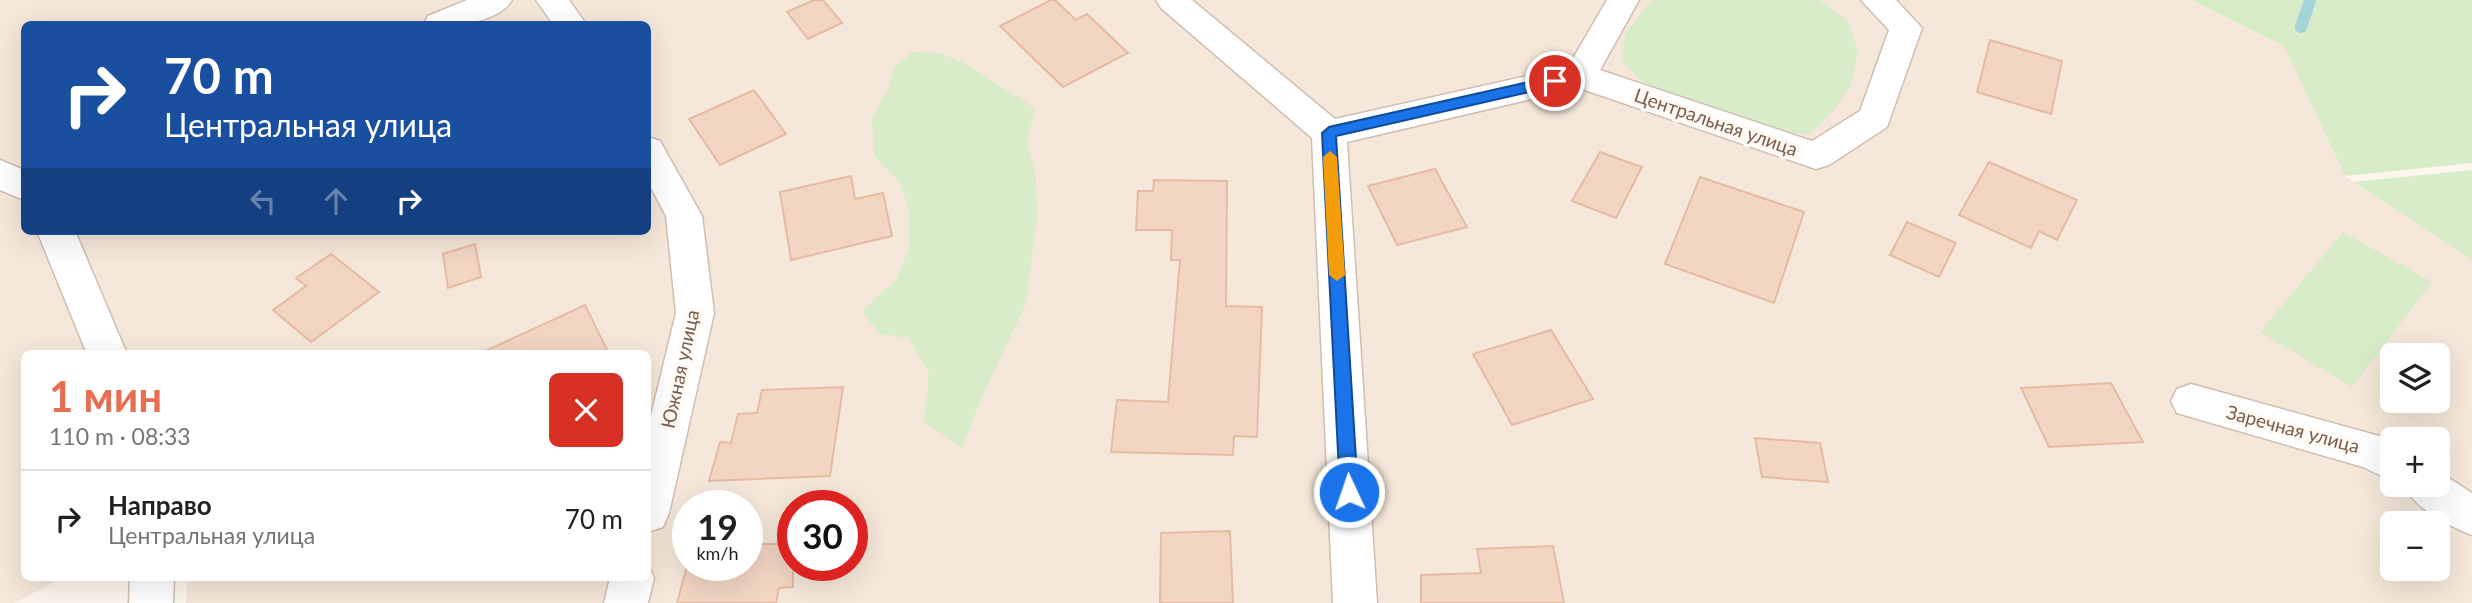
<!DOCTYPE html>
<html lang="ru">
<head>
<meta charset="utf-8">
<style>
  :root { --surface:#fff; --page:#f6f6f6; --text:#202124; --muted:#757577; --line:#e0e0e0; --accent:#e76f51 }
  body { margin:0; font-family:Lato,sans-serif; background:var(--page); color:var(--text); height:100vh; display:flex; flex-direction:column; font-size:26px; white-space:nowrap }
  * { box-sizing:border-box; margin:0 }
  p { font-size:23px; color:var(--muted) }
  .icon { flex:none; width:38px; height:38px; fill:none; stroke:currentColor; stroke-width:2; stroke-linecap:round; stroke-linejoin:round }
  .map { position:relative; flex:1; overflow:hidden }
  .side { position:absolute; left:21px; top:350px; width:630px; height:231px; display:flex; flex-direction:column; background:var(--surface); border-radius:10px; box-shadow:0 7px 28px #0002 }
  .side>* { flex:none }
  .guide { position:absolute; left:21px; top:21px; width:630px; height:214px; border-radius:10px; box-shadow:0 7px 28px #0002; background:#1a4fa0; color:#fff; overflow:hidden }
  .buttons { position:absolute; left:2380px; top:343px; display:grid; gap:14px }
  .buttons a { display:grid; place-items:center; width:70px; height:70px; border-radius:10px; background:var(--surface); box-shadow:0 7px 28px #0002; font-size:35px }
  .speed { position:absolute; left:672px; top:490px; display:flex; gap:14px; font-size:35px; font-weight:700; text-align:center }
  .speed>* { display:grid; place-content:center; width:91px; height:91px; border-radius:50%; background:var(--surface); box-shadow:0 7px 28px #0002; line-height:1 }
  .speed small { font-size:18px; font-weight:400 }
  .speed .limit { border:10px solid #d22; background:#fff; color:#111 }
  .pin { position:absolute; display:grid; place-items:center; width:60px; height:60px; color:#fff; margin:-30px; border:4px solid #fff; border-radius:50%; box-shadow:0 2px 7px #0007 }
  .me { position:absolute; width:77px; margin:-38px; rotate:357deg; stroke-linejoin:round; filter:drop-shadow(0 0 5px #0008) }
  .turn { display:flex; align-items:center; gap:24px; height:147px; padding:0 28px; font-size:32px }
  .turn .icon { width:91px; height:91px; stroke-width:2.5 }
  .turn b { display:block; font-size:49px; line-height:60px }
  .lanes { display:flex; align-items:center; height:66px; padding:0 28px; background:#0003; justify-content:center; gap:35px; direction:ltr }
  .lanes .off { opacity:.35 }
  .round { display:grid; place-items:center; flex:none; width:74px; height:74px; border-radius:10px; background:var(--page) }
  .headline { display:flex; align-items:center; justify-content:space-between; height:119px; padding:0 28px }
  h1 { font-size:42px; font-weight:700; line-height:52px; color:var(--accent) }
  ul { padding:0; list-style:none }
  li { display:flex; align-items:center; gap:21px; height:98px; padding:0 28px; border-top:2px solid var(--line) }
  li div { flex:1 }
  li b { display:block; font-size:26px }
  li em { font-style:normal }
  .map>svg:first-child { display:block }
  .residential { fill:#f5e8da; fill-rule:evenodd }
  .green { fill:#d8ecc9 }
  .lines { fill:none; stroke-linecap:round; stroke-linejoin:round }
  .stream { stroke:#a5d3da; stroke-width:12 }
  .building { fill:#f3d5c3; stroke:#e6bba3; stroke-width:2 }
  .minor-casing { stroke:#d1beb0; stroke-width:3 }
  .minor { fill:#fff; fill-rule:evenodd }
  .route { fill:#1a73e8; stroke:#114b97; stroke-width:2 }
  .slow { fill:#f59e0b }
  .labels { text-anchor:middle; stroke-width:7; stroke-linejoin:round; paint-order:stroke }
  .street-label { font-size:19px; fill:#7a5c4d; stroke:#fffaf3 }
</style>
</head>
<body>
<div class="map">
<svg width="2472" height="603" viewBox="0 0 2472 603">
  <rect width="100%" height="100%" fill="#fdf6ec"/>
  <path class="residential" d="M 0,0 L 2192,0 L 2284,46 L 2345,176 L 2472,260 L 2472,603 L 186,603 L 187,578 L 648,578 L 648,354 L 24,354 L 24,578 L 63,578 L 14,603 L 0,603 ZM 24,24 L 648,24 L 648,231 L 24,231 ZM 2392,355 L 2438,355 L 2438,401 L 2392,401 ZM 2392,439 L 2438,439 L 2438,485 L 2392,485 ZM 688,506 L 747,506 L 747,565 L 688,565 ZM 793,506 L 852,506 L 852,565 L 793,565 ZM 2392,523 L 2438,523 L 2438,569 L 2392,569 Z"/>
  <g class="green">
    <polygon points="1652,0 1819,0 1848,21 1858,51 1851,85 1834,110 1810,134 1779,132 1677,98 1640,80 1622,62 1625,34"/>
    <polygon points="2192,0 2472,0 2472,163 2345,176 2284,46"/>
    <polygon points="913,52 940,53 964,63 1035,108 1027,144 1036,174 1037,217 1026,304 983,394 962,448 924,422 929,373 909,338 880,334 862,311 897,279 909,248 909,209 899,181 874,156 872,118 888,89 894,67"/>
    <polygon points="2472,170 2472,260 2354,182"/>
    <polygon points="2343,232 2432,282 2352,387 2260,332"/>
  </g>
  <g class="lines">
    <polyline class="stream" points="2301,27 2310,0"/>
  </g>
  <g class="building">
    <polygon points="814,0 823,0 842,23 808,39 787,12"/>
    <polygon points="1051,0 1055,0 1076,20 1087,14 1128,53 1063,87 1000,26"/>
    <polygon points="1990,40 2062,61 2051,114 1977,92"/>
    <polygon points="754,90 786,134 720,165 689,119"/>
    <polygon points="1600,152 1642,167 1616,218 1572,201"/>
    <polygon points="1989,162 2077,200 2057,240 2039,231 2031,248 1959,215"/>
    <polygon points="1435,169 1467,227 1397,245 1368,186"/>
    <polygon points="851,176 855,199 883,193 892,236 791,260 780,192"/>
    <polygon points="1700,177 1804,212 1774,303 1665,264"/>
    <polygon points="1154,180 1227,181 1226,306 1262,307 1257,437 1234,436 1233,455 1111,452 1117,400 1168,402 1180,260 1171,260 1172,230 1136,230 1138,191 1153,191"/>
    <polygon points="1907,222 1956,243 1939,277 1890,255"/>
    <polygon points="475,244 481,277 448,288 443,254"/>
    <polygon points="331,254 379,292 311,342 273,310 306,286 296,278"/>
    <polygon points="585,305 609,354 479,354"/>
    <polygon points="1551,330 1593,399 1512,425 1473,354"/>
    <polygon points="2111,383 2143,442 2049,447 2021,388"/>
    <polygon points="843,387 830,476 709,481 720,442 731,443 738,414 757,413 762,390"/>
    <polygon points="1755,438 1820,443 1828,482 1762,477"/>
    <polygon points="1230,531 1233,603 1160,603 1161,533"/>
    <polygon points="747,544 793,544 793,587 779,588 776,603 677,603 688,563 688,565 747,565"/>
    <polygon points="1553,546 1564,603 1421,603 1421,575 1481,573 1477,549"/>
  </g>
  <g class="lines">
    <g class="minor-casing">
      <g id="minor">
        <path d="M 467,0 L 512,0 C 497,25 449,26 424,24 L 428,16 Z"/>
        <polygon points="536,0 569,0 586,24 553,24"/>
        <polygon points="1156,0 1192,0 1335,119 1568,67 1607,0 1639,0 1600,70 1812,141 1860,111 1889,30 1861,0 1896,0 1922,28 1887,127 1829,165 1816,169 1579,88 1347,142 1377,603 1333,603 1312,138 1161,8"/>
        <polygon points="648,137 660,141 702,216 714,313 669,513 663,527 648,532 648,428 676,313 666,216 648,182"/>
        <polygon points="0,160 24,170 24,200 0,190"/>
        <polygon points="37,231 75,231 127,354 87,354"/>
        <polygon points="2191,384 2390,439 2392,441 2392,481 2363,467 2177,413 2171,401 2177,389"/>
        <path d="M 2438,471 L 2472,493 L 2472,535 C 2448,526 2414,508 2404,485 L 2438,485 Z"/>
        <polygon points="648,564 654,578 648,603 604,603 610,578 648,578"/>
        <polygon points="130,578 174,578 173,603 129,603"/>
      </g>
    </g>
    <use href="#minor" class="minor"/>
  </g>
  <polygon class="route" points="1555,76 1562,81 1560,85 1336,136 1358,492 1355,498 1349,500 1343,498 1340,492 1322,133 1329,127"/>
  <polygon class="slow" points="1330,151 1337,157 1345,275 1337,281 1329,275 1323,157"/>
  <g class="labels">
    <g class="street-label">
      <text transform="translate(1716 122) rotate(19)" y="7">Центральная улица</text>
      <text transform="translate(680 369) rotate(-78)" y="7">Южная улица</text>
      <text transform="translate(2293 429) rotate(15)" y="7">Заречная улица</text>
    </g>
  </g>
</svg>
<div class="buttons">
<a><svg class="icon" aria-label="layers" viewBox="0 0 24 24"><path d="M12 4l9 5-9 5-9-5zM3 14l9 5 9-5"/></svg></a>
<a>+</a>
<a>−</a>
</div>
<div class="speed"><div>19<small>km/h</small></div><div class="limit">30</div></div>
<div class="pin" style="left:1555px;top:81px;background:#d93025"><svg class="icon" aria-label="arrive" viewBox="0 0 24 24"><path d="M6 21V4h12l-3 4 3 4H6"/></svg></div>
<svg class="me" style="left:1349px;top:492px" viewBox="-20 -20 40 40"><circle r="17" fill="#1a73e8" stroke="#fff" stroke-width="3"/><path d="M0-11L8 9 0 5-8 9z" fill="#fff"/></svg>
<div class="guide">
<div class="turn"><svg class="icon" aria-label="right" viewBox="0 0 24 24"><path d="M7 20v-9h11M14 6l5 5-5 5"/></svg><div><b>70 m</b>Центральная улица</div></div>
<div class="lanes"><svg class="icon off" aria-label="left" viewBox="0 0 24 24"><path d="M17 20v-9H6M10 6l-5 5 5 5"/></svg><svg class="icon off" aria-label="ahead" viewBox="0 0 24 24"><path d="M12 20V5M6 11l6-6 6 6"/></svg><svg class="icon" aria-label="right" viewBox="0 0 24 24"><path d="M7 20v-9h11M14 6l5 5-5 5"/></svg></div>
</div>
<section class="side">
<div class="headline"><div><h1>1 мин</h1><p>110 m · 08:33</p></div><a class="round" style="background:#d93025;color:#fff"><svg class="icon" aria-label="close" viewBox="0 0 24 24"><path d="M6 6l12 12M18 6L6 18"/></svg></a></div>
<ul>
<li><svg class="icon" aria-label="right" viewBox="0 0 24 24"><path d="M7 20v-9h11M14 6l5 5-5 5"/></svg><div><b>Направо</b><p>Центральная улица</p></div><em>70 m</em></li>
</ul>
</section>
</div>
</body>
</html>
